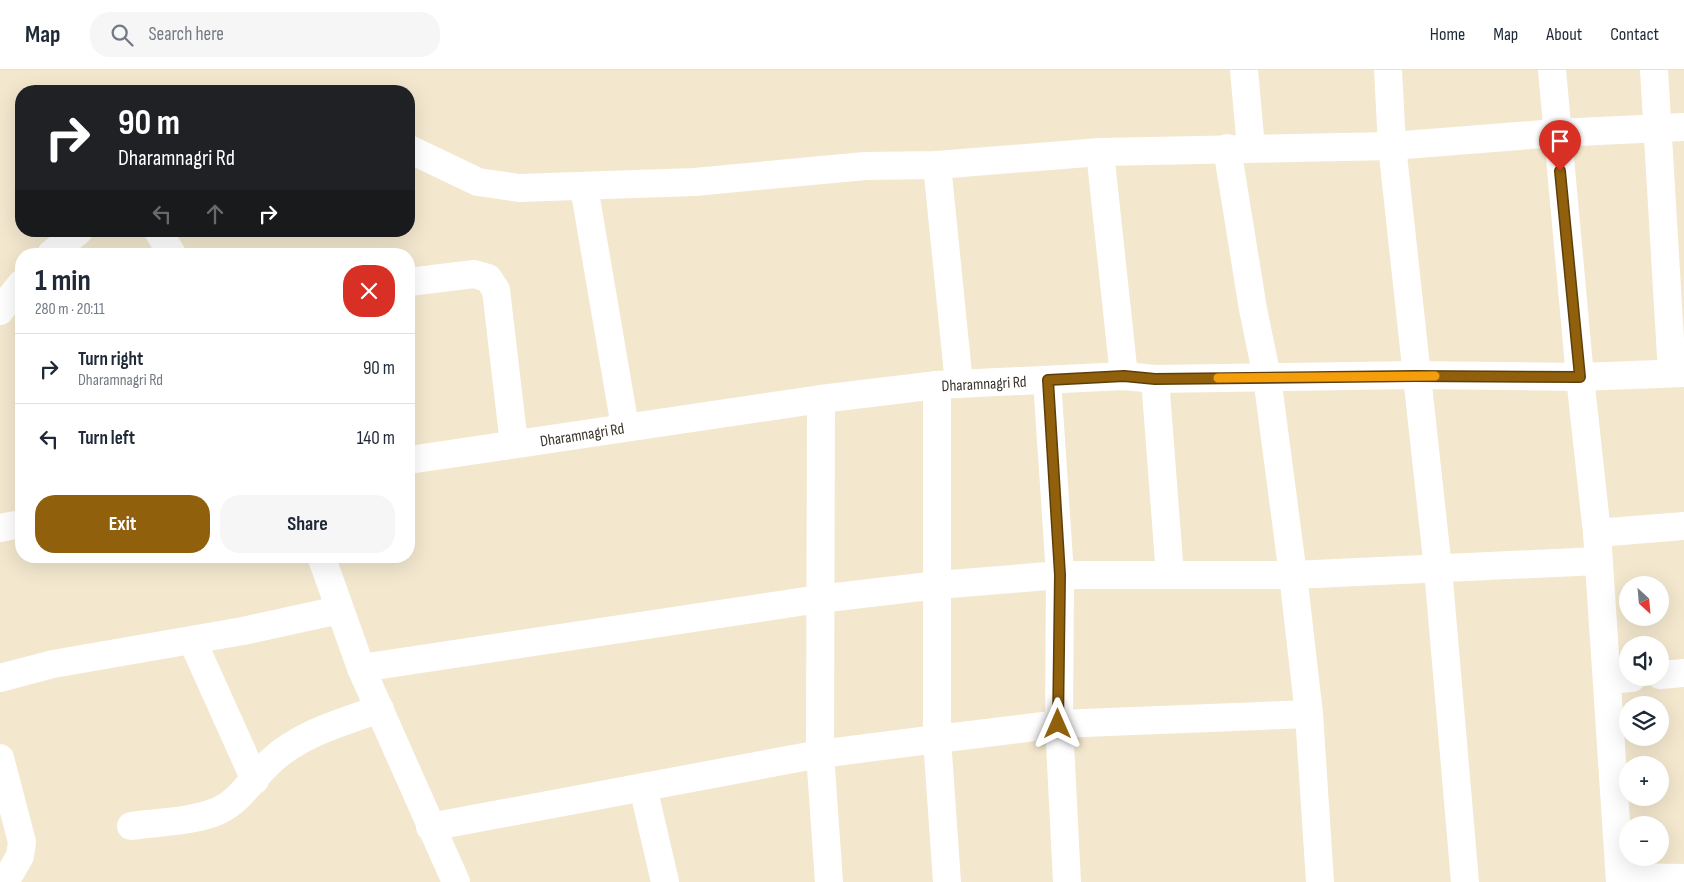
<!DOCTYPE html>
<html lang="en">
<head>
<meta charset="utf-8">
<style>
  :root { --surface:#fff; --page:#f6f6f7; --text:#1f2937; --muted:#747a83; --line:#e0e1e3; --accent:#90600c }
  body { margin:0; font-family:"Sofia Sans Condensed",sans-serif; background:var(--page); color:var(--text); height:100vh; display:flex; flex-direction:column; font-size:19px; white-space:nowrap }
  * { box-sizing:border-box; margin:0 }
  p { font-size:16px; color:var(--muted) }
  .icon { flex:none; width:28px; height:28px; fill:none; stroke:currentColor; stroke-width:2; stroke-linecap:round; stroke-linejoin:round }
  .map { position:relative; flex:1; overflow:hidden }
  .sheet { position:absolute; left:15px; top:178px; width:400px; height:315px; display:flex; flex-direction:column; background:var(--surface); border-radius:20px; box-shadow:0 5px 20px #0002 }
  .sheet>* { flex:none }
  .guide { position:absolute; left:15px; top:15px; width:400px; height:152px; border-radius:20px; box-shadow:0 5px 20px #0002; background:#202124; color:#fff; overflow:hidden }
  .needle { width:32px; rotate:154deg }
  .tools { position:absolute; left:1619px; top:506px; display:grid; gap:10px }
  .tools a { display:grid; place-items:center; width:50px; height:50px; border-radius:50%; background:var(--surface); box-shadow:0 5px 20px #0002; font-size:25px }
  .pin { position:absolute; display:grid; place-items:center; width:42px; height:42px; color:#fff; margin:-51px -21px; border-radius:50% 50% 50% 0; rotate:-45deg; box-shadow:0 0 5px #0007 }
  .pin .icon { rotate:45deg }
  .me { position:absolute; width:55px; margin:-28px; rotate:0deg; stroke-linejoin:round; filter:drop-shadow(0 0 4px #0008) }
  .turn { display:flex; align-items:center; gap:18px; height:105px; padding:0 20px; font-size:22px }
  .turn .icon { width:65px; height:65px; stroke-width:2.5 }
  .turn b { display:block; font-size:35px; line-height:42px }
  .lanes { display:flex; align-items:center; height:48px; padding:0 20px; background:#0003; justify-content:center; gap:25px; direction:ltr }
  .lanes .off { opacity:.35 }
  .round { display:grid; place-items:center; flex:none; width:52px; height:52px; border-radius:20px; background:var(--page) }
  .headline { display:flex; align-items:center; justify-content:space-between; height:85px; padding:0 20px }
  h1 { font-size:30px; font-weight:700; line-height:38px }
  .primary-button { display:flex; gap:10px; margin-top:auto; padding:10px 20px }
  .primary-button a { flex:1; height:58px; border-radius:20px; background:var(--accent); color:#fff; font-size:20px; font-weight:700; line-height:58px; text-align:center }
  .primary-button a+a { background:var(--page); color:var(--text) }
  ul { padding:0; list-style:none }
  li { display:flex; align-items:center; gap:15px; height:70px; padding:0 20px; border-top:1px solid var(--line) }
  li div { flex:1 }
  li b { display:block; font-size:19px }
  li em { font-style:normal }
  header { display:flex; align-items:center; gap:30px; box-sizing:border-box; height:70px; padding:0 25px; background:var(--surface); border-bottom:1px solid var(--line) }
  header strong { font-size:24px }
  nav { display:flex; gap:28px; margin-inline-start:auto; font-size:18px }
  .search { width:350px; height:45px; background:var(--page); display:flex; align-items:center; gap:12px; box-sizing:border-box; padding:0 18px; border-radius:20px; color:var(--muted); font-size:19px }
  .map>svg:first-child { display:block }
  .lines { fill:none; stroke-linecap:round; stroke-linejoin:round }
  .minor { stroke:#fff; stroke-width:28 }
  .route-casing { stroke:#5e3e08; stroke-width:12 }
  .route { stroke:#90600c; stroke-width:9 }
  .slow { stroke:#f59e0b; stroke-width:9 }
  .labels { text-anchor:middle; stroke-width:4; stroke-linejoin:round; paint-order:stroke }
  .street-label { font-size:16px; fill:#3a352b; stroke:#fff }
</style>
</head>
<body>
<header>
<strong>Map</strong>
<div class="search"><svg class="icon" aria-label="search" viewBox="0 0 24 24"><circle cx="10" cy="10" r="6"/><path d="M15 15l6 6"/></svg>Search here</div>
<nav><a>Home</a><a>Map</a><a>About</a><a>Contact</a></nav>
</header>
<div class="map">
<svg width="1684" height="812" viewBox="0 0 1684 812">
  <rect width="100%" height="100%" fill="#f3e7ce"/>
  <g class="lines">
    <g class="minor">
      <polyline points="1244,0 1251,78"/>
      <polyline points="1388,0 1392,76 1438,499 1465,812"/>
      <polyline points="1552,0 1580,307 1597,463 1620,812"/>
      <polyline points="1654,0 1672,303"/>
      <polyline points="1227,78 1253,239 1267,307 1293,505 1309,644 1320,812"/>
      <polyline points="409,79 478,112 519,118 694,112 865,96 937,95 1100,82 1392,76 1556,63 1684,57"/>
      <polyline points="1100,82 1124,306"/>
      <polyline points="937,95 959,314"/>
      <polyline points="584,117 625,357"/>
      <polyline points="158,161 172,184"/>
      <polyline points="51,184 79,161"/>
      <polyline points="409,212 474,204 488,208 496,220 514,374"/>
      <polyline points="0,241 21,214"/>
      <polyline points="1155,309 1170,505"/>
      <polyline points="1047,310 1060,505 1059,654 1067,812"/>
      <polyline points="937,315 937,669 947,812"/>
      <polyline points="821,329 820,684 829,812"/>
      <polyline points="409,390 821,329 937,315 1124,306 1155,309 1415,305 1580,307 1684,303"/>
      <polyline points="0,458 21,454"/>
      <polyline points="1597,463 1684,456"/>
      <polyline points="321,486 361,598 456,812"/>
      <polyline points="192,570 255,710"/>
      <polyline points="361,598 819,529 938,515 1060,505 1293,505 1598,491"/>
      <polyline points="1660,605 1684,603"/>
      <polyline points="0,608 53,594 243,561 339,540"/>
      <polyline points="1608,610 1632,608"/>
      <polyline points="0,688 22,772 20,786 5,812"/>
      <polyline points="643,717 665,812"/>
      <path d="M 131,756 C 158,752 192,752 218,741 C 242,730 251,709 270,692 C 299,664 342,652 380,639"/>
      <polyline points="430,757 820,684 937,669 1059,654 1309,644"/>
      <polyline points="1620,807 1684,808"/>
    </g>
  </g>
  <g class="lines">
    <g class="route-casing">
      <polyline id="route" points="1058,654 1060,505 1048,310 1124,306 1155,309 1415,306 1580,307 1560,101"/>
    </g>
    <use href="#route" class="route"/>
    <polyline class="slow" points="1218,308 1435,306"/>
  </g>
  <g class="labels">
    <g class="street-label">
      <text transform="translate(984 313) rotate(-3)" y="6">Dharamnagri Rd</text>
      <text transform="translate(582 364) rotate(-9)" y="6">Dharamnagri Rd</text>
    </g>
  </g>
</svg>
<div class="tools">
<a><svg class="needle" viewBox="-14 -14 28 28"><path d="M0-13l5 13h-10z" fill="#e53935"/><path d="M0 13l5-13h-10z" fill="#747a83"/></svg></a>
<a><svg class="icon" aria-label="sound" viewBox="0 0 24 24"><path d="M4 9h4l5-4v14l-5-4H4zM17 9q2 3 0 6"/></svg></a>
<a><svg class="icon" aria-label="layers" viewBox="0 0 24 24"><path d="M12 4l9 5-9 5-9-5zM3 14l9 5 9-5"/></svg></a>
<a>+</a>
<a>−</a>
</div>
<div class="pin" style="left:1560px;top:101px;background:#d93025"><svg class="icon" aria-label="arrive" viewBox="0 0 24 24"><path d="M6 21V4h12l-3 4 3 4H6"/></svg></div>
<svg class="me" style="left:1058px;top:654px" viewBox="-20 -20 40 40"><path d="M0-17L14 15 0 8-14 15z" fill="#90600c" stroke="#fff" stroke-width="4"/></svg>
<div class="guide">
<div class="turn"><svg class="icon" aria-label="right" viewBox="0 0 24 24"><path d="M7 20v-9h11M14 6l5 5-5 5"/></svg><div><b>90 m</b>Dharamnagri Rd</div></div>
<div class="lanes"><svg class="icon off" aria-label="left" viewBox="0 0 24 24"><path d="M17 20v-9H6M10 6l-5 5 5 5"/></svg><svg class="icon off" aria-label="ahead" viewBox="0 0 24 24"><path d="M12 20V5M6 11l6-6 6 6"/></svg><svg class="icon" aria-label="right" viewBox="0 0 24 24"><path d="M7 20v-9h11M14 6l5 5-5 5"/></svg></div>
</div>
<section class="sheet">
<div class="headline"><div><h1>1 min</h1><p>280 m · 20:11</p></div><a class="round" style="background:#d93025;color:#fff"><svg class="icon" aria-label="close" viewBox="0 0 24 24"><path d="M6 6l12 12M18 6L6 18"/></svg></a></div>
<ul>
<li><svg class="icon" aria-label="right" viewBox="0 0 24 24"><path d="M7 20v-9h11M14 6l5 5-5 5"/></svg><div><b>Turn right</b><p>Dharamnagri Rd</p></div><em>90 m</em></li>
<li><svg class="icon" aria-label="left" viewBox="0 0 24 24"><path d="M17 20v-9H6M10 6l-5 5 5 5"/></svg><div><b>Turn left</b></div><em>140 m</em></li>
</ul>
<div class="primary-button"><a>Exit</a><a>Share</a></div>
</section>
</div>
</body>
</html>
